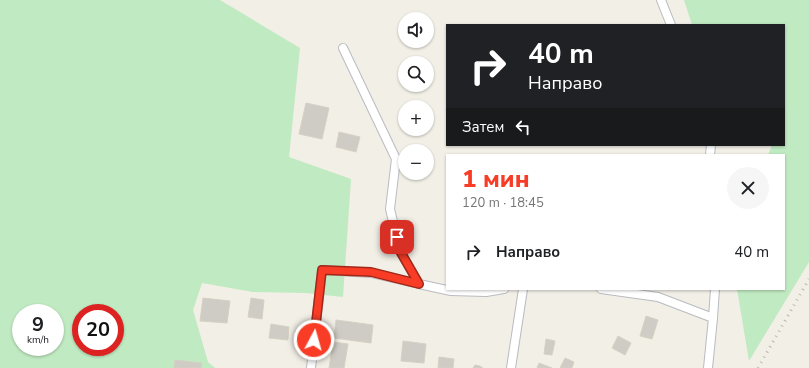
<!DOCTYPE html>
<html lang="ru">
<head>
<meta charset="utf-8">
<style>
  :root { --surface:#fff; --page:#f6f6f6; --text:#202124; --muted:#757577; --accent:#f83c25 }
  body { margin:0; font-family:"Nunito Sans",sans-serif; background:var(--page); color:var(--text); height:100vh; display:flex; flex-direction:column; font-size:15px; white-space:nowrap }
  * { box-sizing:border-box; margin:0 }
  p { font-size:13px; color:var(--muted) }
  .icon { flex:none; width:22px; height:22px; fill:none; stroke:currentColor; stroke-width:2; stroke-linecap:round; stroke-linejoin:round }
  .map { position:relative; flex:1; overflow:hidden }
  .details { position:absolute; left:446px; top:154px; width:339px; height:136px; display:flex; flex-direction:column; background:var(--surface); border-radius:0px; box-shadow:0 1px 3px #0004 }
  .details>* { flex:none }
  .hud { position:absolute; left:446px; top:24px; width:339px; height:122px; border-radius:0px; box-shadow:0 1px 3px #0004; background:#202124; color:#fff; overflow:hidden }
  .fabs { position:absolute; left:398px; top:12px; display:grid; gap:8px }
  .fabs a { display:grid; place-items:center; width:36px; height:36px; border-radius:50%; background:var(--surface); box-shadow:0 1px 3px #0004; font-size:20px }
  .speed { position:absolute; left:12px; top:304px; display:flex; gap:8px; font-size:20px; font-weight:700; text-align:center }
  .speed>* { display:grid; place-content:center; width:52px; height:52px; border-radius:50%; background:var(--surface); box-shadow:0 1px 3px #0004; line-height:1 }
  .speed small { font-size:10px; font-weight:400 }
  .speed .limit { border:6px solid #d22; background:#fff; color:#111 }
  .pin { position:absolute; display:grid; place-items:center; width:34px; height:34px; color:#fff; margin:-17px; border-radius:8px; box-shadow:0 2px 6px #0006 }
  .me { position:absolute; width:44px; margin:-22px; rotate:6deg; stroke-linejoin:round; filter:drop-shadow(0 0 3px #0008) }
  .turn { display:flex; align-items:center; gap:14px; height:84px; padding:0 16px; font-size:18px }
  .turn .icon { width:52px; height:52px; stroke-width:2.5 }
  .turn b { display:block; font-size:28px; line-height:34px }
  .then { display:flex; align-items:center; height:38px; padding:0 16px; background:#0003; gap:8px; font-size:15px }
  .round { display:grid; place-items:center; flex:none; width:42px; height:42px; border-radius:21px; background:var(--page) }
  .head { display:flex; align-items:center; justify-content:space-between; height:68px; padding:0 16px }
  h1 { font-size:24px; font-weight:800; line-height:30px; color:var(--accent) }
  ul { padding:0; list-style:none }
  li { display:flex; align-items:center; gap:12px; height:60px; padding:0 16px }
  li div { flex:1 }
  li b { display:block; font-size:15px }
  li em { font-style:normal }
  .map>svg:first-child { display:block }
  .green { fill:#c0eac2; fill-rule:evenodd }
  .building { fill:#ceccc4; stroke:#d6d1c3 }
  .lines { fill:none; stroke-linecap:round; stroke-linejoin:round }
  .service-casing { stroke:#b8bbc0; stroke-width:10 }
  .service { stroke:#fff; stroke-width:8 }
  .rail { stroke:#b7b8b8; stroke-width:3; stroke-dasharray:1 5; stroke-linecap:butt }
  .route-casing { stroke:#a12718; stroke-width:10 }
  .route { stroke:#f83c25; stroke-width:7 }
</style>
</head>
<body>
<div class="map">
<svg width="809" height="368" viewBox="0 0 809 368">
  <rect width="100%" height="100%" fill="#f1efe6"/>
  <g class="green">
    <path d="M 0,0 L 220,0 L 300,48 L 289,157 L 351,179 L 343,297 L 306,293 L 253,292 L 202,283 L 193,310 L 208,362 L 215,368 L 0,368 ZM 21,313 L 55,313 L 55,347 L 21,347 ZM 81,313 L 115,313 L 115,347 L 81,347 Z"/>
    <polygon points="684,0 809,0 809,262 749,361 737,289 784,289 784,155 768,155 772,145 784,145 784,25 692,25"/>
  </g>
  <g class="building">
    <polygon points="306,103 329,108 322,139 299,134"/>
    <polygon points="339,132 360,137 356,152 336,147"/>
    <polygon points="203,298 230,301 227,323 200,321"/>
    <polygon points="251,298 264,300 262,319 248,317"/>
    <polygon points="646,316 658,320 652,339 640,336"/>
    <polygon points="336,320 373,325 371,343 334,338"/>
    <polygon points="271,324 289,327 288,340 269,338"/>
    <polygon points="618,336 631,343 625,355 612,348"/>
    <polygon points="546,339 555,341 552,355 544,354"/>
    <polygon points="403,341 426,344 424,363 401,361"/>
    <polygon points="333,342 348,344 344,368 329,368"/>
    <polygon points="439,357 454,359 453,368 438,368"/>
    <polygon points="565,358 574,362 572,368 560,368"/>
    <polygon points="175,360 202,363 201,368 174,368"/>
    <polygon points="539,363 552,368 537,368"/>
    <polygon points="475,365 480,366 483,368 473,368"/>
  </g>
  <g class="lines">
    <g class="service-casing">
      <g id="service">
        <polyline points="661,0 671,25"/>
        <polyline points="343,48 396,159 390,209 400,251 419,284 451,291 486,292 504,289"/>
        <polyline points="710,155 711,145"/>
        <polyline points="601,289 658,297 713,318"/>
        <polyline points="311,368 322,270 371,273 419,284"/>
        <polyline points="511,368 523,289"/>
        <polyline points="708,368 713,318 715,289"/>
      </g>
    </g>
    <use href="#service" class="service"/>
    <polyline class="rail" points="758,368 809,279"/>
  </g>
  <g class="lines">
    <g class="route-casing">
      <polyline id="route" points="314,340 322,270 371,272 419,284 400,251 397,237"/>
    </g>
    <use href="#route" class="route"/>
  </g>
</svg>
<div class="fabs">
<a><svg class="icon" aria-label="sound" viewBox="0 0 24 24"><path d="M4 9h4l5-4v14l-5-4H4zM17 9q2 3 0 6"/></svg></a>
<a><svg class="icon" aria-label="search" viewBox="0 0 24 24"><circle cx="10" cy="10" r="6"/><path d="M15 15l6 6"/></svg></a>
<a>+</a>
<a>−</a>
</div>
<div class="speed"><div>9<small>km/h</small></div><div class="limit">20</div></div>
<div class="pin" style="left:397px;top:237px;background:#d93025"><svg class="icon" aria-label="arrive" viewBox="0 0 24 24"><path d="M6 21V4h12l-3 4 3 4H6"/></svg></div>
<svg class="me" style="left:314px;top:340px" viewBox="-20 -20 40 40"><circle r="17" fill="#f83c25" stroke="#fff" stroke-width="3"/><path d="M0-11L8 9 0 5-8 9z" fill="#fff"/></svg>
<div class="hud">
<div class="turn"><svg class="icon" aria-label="right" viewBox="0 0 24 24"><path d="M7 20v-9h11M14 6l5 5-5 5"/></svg><div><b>40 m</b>Направо</div></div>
<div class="then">Затем<svg class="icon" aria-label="left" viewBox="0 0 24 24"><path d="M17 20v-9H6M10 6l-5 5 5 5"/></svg></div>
</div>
<section class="details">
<div class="head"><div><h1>1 мин</h1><p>120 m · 18:45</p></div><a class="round"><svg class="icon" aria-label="close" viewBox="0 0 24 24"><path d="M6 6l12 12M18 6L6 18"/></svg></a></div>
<ul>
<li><svg class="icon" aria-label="right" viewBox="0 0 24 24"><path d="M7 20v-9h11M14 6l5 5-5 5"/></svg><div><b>Направо</b></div><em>40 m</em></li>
</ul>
</section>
</div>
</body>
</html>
